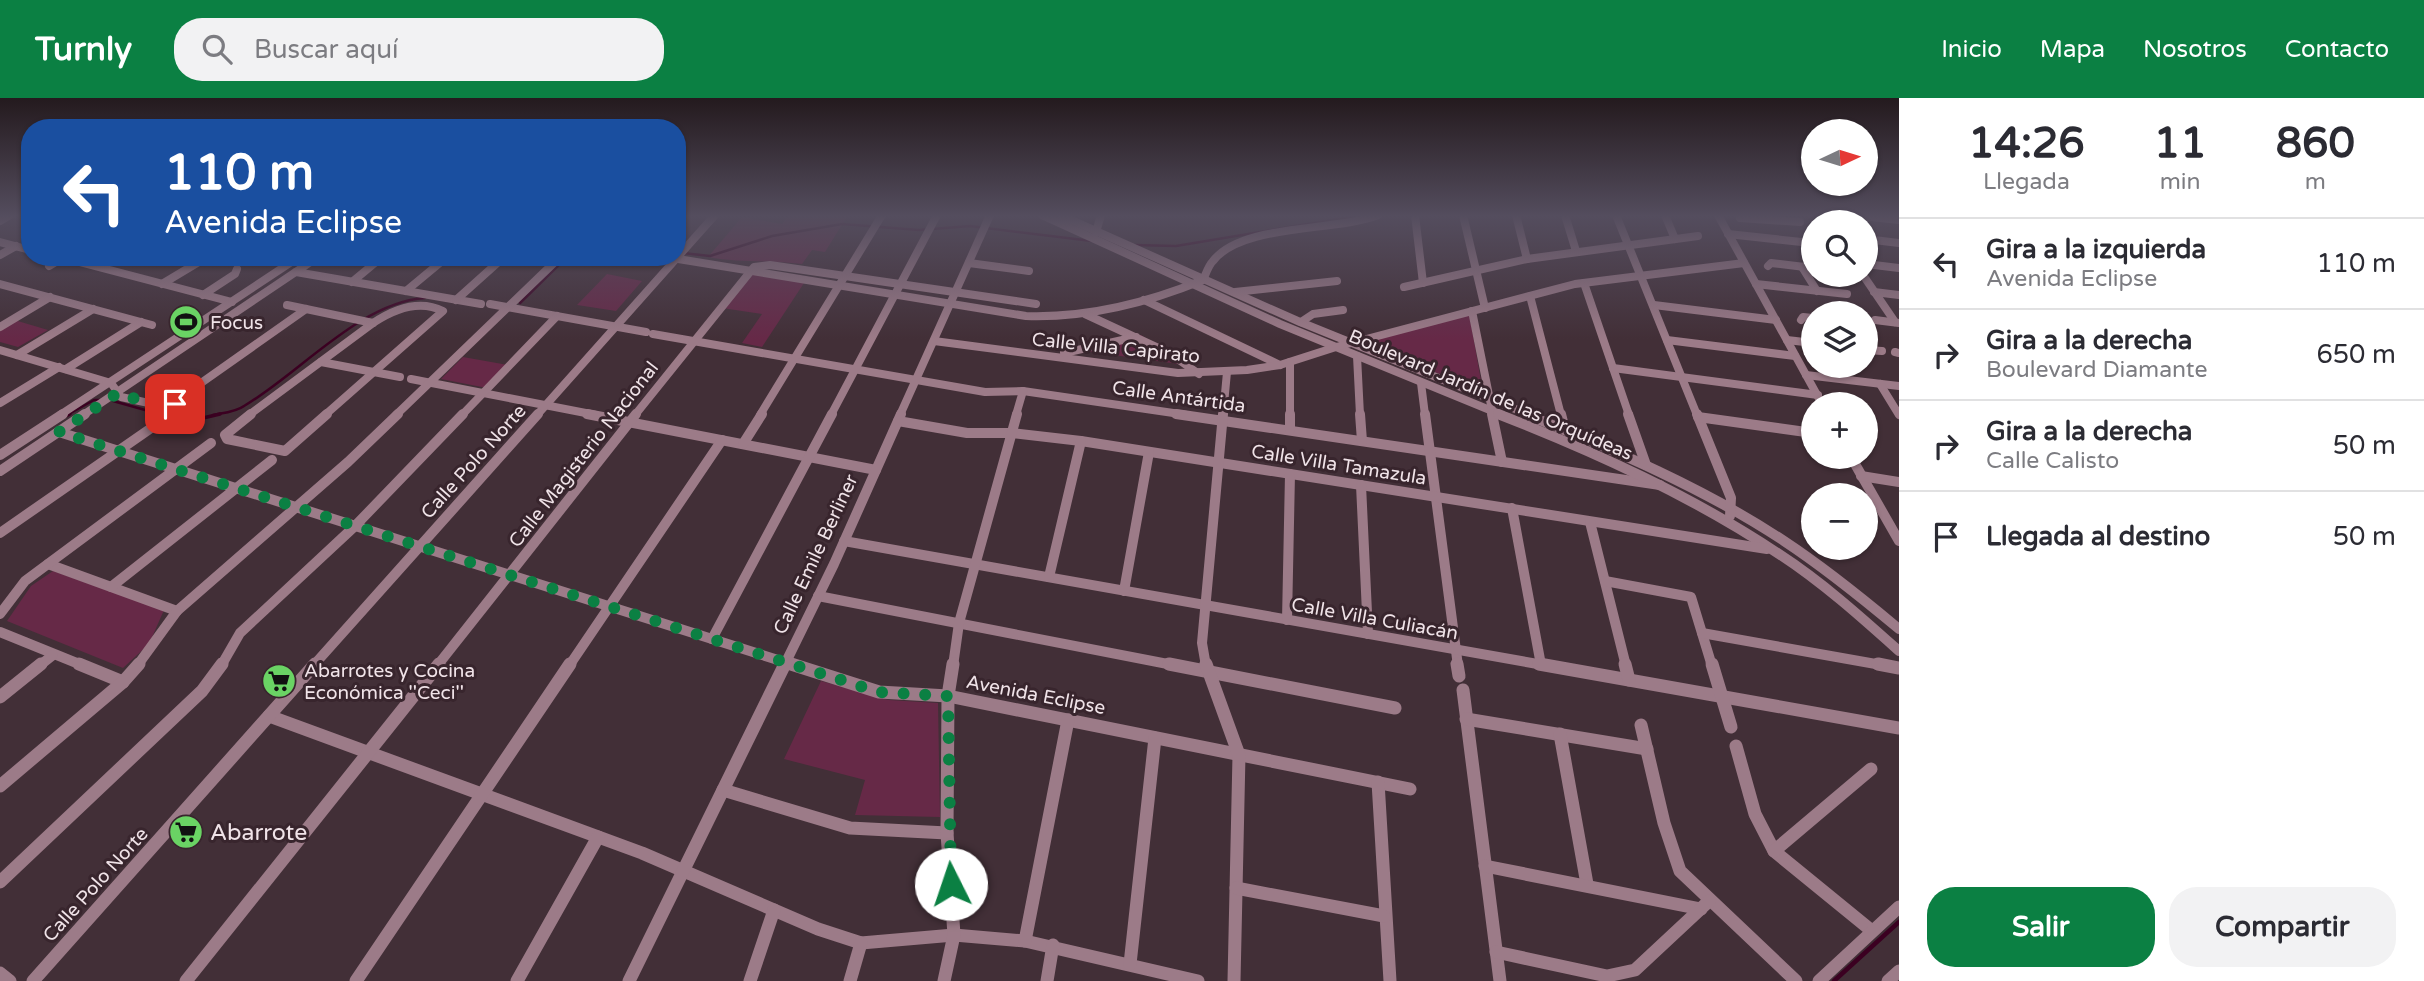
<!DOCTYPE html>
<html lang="es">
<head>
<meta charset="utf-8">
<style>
  :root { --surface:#fff; --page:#f2f2f3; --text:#2b2b33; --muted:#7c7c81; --line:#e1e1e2; --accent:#0b8043 }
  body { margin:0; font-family:"Varela Round",sans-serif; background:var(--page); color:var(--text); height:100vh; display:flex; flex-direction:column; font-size:26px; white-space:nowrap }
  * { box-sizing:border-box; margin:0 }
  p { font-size:23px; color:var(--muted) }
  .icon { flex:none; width:38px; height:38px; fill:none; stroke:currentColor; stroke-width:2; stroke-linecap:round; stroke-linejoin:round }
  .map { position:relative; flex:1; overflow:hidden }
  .sheet { display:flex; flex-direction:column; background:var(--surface); width:525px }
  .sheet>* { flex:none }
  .banner { position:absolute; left:21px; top:21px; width:665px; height:147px; border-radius:28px; box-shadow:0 2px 5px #0004; background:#1a4fa0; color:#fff; overflow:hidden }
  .needle { width:46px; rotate:86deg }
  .fabs { position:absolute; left:1801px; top:21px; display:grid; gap:14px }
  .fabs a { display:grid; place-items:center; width:77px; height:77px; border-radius:50%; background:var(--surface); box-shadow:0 2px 5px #0004; font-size:35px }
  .pin { position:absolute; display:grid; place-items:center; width:60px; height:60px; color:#fff; margin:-30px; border-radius:14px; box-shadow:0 4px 10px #0006 }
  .me { position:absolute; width:77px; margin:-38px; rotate:356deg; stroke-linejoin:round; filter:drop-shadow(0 0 5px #0008) }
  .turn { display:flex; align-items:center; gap:24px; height:147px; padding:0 28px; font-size:32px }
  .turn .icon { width:91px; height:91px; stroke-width:2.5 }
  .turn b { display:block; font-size:49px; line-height:60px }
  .eta { display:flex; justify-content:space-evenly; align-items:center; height:119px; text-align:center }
  .eta b { font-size:42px; font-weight:700; line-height:49px }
  .action { display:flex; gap:14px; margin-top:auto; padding:14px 28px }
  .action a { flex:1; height:80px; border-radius:28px; background:var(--accent); color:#fff; font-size:28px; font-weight:700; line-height:80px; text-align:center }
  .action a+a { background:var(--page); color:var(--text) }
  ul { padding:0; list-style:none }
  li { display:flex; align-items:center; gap:21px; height:91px; padding:0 28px; border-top:2px solid var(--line) }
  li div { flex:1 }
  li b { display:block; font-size:26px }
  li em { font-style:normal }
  header { display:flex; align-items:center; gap:42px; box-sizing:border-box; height:98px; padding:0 35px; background:var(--accent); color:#fff }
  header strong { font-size:33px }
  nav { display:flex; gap:38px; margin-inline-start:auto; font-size:24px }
  .search { width:490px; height:63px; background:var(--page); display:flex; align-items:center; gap:18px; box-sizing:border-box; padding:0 24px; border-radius:28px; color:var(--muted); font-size:26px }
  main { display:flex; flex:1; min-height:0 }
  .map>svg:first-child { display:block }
  .green { fill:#662947 }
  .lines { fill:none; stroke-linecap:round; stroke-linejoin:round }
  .stream-far2 { stroke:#3b0021; stroke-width:2.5 }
  .stream-far1 { stroke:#3b0021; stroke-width:3.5 }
  .stream { stroke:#3b0021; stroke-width:4.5 }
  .minor-far2 { stroke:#9c7b88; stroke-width:8 }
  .minor-far1 { stroke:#9c7b88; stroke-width:10 }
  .minor { stroke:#9c7b88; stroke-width:13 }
  .route { stroke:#0b8043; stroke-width:12; stroke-dasharray:0 21.6 }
  .labels { text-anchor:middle; stroke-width:6; stroke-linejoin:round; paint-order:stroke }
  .poi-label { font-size:19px; fill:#f0e3e8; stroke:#38252d; text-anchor:start }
  .street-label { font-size:19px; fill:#f0e3e8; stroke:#38252d }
  .near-poi-label { font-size:23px; fill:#f0e3e8; stroke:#38252d; text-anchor:start }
</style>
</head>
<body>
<header>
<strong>Turnly</strong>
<div class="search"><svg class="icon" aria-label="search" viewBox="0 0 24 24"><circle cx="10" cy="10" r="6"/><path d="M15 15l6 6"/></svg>Buscar aquí</div>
<nav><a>Inicio</a><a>Mapa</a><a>Nosotros</a><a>Contacto</a></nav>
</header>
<main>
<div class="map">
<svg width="1899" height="883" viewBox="0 0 1899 883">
  <rect width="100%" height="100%" fill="#422f37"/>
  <g class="green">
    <path d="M 789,117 L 848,117 L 825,154 L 812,152 L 802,166 C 770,162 739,165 708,159 L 742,119 L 782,126 Z"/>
    <polygon points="607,176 642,183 616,213 577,207"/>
    <polygon points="750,176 804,185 762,249 742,245 762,216 722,210"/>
    <polygon points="1469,215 1483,294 1363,244"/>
    <polygon points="11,221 48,232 18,249 0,244 0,227"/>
    <polygon points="1141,237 1186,267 1077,252"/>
    <polygon points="463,259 508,267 487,290 441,281"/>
    <polygon points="53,473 164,512 149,546 123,570 7,523 31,488"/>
    <polygon points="821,583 889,602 938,605 940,719 855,717 865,682 784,661"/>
  </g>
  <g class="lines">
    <g class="stream-far2">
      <polyline points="1135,147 1176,148 1362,117"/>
      <polyline points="683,155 710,158 772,138 842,126 919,132 970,128 1092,143"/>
      <polyline points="520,205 567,159"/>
      <polyline points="113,303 163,317"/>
      <polyline points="67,317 94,302 100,302"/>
      <path d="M 213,317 C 223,315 236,314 244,308 C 299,276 360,204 425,200"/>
    </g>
    <g class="stream-far1">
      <polyline points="156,316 186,324 220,316"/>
      <polyline points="66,318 70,316"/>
    </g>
    <polyline class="stream" points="1834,883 1899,824"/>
    <g class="minor-far2">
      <polyline points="1042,117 1280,226 1502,317"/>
      <polyline points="1060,117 1300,224 1530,317"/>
      <polyline points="1415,117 1423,185"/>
      <polyline points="1463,117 1485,210"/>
      <polyline points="1516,117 1527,161"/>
      <polyline points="1565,117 1576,153"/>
      <polyline points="1616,117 1697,317"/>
      <polyline points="1665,117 1675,141"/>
      <polyline points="1718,117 1822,306"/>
      <polyline points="1822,117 1826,124"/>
      <polyline points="1853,117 1899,122"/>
      <polyline points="1740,120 1800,124"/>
      <polyline points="0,123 10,117"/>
      <polyline points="1096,134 1101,117"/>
      <polyline points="1728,136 1811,145"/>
      <polyline points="1866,141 1899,145"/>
      <polyline points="0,144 30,152"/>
      <polyline points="0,157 16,148"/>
      <path d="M 666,159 L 1026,218 C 1087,220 1147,205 1203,182 C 1206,176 1208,168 1213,163 C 1242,125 1335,134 1378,117"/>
      <polyline points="64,160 232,204"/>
      <polyline points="969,165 1029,173"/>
      <polyline points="1866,166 1899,170"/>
      <polyline points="49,168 64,159"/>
      <polyline points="1768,168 1771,165 1813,170"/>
      <polyline points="1802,169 1817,193"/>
      <polyline points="296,174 481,206"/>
      <polyline points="1863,177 1895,224"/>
      <polyline points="352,184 382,159"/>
      <polyline points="1584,185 1629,317"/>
      <polyline points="0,186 152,227"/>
      <polyline points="162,186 207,159"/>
      <polyline points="1756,186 1847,196"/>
      <polyline points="1404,189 1527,161 1698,138"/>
      <polyline points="406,193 447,159"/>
      <polyline points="1235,194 1337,183"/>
      <polyline points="1874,194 1899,197"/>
      <polyline points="203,197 235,176 237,171"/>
      <polyline points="1530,198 1561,317"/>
      <polyline points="456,202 504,159"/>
      <polyline points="1144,202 1280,267"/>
      <polyline points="490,206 646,234"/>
      <polyline points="287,207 373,225"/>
      <polyline points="1654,207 1776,222"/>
      <polyline points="1472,213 1493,317"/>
      <polyline points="1085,216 1169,255 1199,276"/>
      <polyline points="1801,222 1803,219 1813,220"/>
      <polyline points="1875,222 1899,225"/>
      <polyline points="1301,224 1313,216 1343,212"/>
      <polyline points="0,229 50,199"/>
      <polyline points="653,236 985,294 1023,293 1187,317"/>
      <polyline points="1667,242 1795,258"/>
      <polyline points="1787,242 1813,245"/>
      <polyline points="934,243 1178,275 1247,272 1280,267 1336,249 1575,186 1744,165"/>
      <polyline points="0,252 111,285 121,299 167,309 306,211"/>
      <polyline points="1866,252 1882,253"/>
      <polyline points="1895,254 1899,255"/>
      <polyline points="1064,255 1136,239"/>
      <polyline points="17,257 93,211"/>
      <polyline points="1357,258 1360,317"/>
      <polyline points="321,264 400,279"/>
      <polyline points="1290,264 1290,317"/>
      <polyline points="1613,270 1818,297"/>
      <polyline points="66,271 141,224"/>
      <polyline points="1806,277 1899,288"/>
      <polyline points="411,281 596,317"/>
      <polyline points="1421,285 1425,317"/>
      <polyline points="1880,286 1899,317"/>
      <polyline points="0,305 59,269"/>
      <polyline points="60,317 299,159"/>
      <polyline points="83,317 318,159"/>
      <polyline points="249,317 373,225"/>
      <path d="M 325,317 L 443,213 C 419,201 394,211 373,225"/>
      <polyline points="396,317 560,159"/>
      <polyline points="462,317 557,218"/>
      <polyline points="537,317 715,117"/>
      <polyline points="635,317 754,169 770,167 1036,206"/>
      <polyline points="760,317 882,117"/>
      <polyline points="831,317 937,117"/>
      <polyline points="900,317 990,117"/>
      <polyline points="1016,317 1023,293"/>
      <polyline points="1223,317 1227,274"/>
    </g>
    <g class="minor-far1">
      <polyline points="251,316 225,337 227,341 285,353 327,316"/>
      <polyline points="587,316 876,372"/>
      <polyline points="1176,316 1660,387"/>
      <polyline points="1290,316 1290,332"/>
      <polyline points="1360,316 1362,343"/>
      <polyline points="1425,316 1458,568"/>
      <polyline points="1492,316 1502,364"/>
      <path d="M 1498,316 C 1595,354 1692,398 1779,456 C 1822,484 1861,519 1899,553"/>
      <path d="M 1525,316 C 1614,352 1704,390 1784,443 C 1825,470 1862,500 1899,531"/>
      <polyline points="1561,316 1565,332"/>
      <polyline points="1628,316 1646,367"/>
      <polyline points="1697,316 1731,400 1730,418"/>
      <polyline points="1698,319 1813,335"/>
      <polyline points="898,323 967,335 1012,335 1081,343 1767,451"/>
      <polyline points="59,334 797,568"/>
      <polyline points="743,346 762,316"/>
      <polyline points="0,357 63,316"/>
      <polyline points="1851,359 1899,443"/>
      <polyline points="0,373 85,316"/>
      <polyline points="1861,378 1899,384"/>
      <polyline points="1361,387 1368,536"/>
      <polyline points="1512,410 1541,567"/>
      <polyline points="1590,424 1626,568"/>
      <polyline points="0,435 157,326"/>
      <polyline points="844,443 1549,568"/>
      <polyline points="48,466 177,513"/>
      <polyline points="1049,479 1081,343"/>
      <polyline points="1605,483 1691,499 1712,568"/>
      <polyline points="111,489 272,362"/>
      <polyline points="1124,493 1149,354"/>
      <polyline points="818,498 1178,568"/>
      <polyline points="0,516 25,483 211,345"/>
      <polyline points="1287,522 1290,376"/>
      <polyline points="0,534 84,568"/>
      <polyline points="1702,535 1887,568"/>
      <polyline points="712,541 832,316"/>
      <polyline points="39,568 53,557"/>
      <polyline points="137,568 177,513 348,364 398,316"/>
      <polyline points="221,568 240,535 355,428 463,316"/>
      <polyline points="313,568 538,316"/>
      <polyline points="437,568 636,316"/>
      <polyline points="569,568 722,342"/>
      <polyline points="784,568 834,466 901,316"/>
      <polyline points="953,568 959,525 1017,316"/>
      <polyline points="1206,568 1202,545 1223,316"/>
    </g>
    <g class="minor">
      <polyline points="79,566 123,584"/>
      <polyline points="791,566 879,594 948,598 1410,691"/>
      <polyline points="1169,566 1395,610"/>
      <polyline points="1206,566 1239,657 1234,883"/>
      <polyline points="1457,566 1459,578"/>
      <polyline points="1539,566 1899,630"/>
      <polyline points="1625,566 1629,582"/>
      <polyline points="1712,566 1731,629"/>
      <polyline points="1878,566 1899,570"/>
      <polyline points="1463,592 1500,883"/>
      <polyline points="0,599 41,566"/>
      <polyline points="269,618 642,755 818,831 861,845 954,837 1025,843 1198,883"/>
      <polyline points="1466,621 1647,651"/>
      <polyline points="1641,627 1664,725 1680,773 1796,883"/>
      <polyline points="1560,636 1587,786"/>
      <polyline points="1736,648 1755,716 1774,753 1872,833"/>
      <polyline points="1378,684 1390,883"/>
      <polyline points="0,688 123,584 139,566"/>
      <polyline points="723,692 850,730 947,735"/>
      <polyline points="1774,753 1871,671"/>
      <polyline points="1485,768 1701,811"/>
      <polyline points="0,784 202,593 222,566"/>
      <polyline points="1236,790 1384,818"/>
      <polyline points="1025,843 1068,622"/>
      <polyline points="1496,854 1607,878 1635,872 1709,803"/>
      <polyline points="1130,866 1155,640"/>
      <polyline points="0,875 10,883"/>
      <polyline points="33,883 315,566"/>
      <polyline points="186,883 439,566"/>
      <polyline points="356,883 570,566"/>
      <polyline points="517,883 598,739"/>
      <polyline points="629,883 785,566"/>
      <polyline points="750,883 774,812"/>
      <polyline points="850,883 861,845"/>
      <polyline points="944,883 954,837 947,735 948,598 953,566"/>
      <polyline points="1047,883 1053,847"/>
      <polyline points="1819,883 1899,809"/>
      <polyline points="1888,883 1899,873"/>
    </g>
  </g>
  <linearGradient id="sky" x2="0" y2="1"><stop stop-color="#241a1e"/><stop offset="0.49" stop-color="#544d5e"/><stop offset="1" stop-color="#544d5e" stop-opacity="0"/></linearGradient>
  <rect width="1899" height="241" fill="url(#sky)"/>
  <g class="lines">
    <polyline class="route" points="175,306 159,309 118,295 59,334 879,594 948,598 951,786"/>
  </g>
  <defs>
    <g id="stadium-disc" transform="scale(1.75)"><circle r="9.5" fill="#6ad364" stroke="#38252d"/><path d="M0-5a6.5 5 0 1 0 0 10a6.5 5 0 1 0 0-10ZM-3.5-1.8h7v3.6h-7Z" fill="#111"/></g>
    <g id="supermarket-disc" transform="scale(1.75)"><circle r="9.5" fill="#6ad364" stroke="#38252d"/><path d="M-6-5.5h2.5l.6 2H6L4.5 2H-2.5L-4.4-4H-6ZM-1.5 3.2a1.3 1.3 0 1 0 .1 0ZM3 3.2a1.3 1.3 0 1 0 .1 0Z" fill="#111"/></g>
  </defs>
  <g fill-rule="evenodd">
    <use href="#stadium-disc" x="186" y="224"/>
    <use href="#supermarket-disc" x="279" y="583"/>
    <use href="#supermarket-disc" x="186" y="734"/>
  </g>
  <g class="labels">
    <g class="poi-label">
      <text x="210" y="231">Focus</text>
      <text x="304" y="579">Abarrotes y Cocina<tspan x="304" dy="22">Económica ''Ceci''</tspan></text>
    </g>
    <g class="street-label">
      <text transform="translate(1116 249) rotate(6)" y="7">Calle Villa Capirato</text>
      <text transform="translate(1491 296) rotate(23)" y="7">Boulevard Jardín de las Orquídeas</text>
      <text transform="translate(1179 298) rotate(8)" y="7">Calle Antártida</text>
      <text transform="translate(583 356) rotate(-52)" y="7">Calle Magisterio Nacional</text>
      <text transform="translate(473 363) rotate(-48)" y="7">Calle Polo Norte</text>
      <text transform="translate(1339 366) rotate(9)" y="7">Calle Villa Tamazula</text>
      <text transform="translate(815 456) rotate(-65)" y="7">Calle Emile Berliner</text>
      <text transform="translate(1375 520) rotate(10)" y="7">Calle Villa Culiacán</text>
      <text transform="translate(1036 596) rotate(11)" y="7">Avenida Eclipse</text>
      <text transform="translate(95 786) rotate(-48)" y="7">Calle Polo Norte</text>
    </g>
    <g class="near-poi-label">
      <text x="210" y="742">Abarrote</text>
    </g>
  </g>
</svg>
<div class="fabs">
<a><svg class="needle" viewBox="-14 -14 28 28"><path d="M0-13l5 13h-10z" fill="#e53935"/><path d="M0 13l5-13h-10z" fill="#7c7c81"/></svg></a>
<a><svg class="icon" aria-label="search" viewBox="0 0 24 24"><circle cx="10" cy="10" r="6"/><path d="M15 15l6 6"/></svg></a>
<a><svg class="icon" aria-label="layers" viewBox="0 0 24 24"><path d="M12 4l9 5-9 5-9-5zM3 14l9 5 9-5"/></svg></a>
<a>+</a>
<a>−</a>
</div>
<div class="pin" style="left:175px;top:306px;background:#d93025"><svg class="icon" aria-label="arrive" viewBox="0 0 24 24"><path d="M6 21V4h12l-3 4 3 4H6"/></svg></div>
<svg class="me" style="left:951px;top:786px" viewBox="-20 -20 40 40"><circle r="19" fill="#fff"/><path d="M0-13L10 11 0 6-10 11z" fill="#0b8043"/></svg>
<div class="banner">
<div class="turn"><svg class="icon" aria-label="left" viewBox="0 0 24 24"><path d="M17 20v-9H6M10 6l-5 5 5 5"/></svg><div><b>110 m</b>Avenida Eclipse</div></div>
</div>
</div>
<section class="sheet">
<div class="eta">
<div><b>14:26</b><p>Llegada</p></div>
<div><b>11</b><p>min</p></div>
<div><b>860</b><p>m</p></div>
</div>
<ul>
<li><svg class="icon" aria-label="left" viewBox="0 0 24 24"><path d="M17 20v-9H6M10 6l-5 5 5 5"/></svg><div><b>Gira a la izquierda</b><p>Avenida Eclipse</p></div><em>110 m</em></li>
<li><svg class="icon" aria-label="right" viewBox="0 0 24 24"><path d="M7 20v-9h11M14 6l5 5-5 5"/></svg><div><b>Gira a la derecha</b><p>Boulevard Diamante</p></div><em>650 m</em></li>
<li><svg class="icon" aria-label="right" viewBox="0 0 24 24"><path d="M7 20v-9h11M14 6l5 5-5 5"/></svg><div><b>Gira a la derecha</b><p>Calle Calisto</p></div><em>50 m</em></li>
<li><svg class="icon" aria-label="arrive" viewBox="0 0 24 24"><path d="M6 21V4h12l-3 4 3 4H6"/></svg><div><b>Llegada al destino</b></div><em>50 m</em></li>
</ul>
<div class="action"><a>Salir</a><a>Compartir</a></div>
</section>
</main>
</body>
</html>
